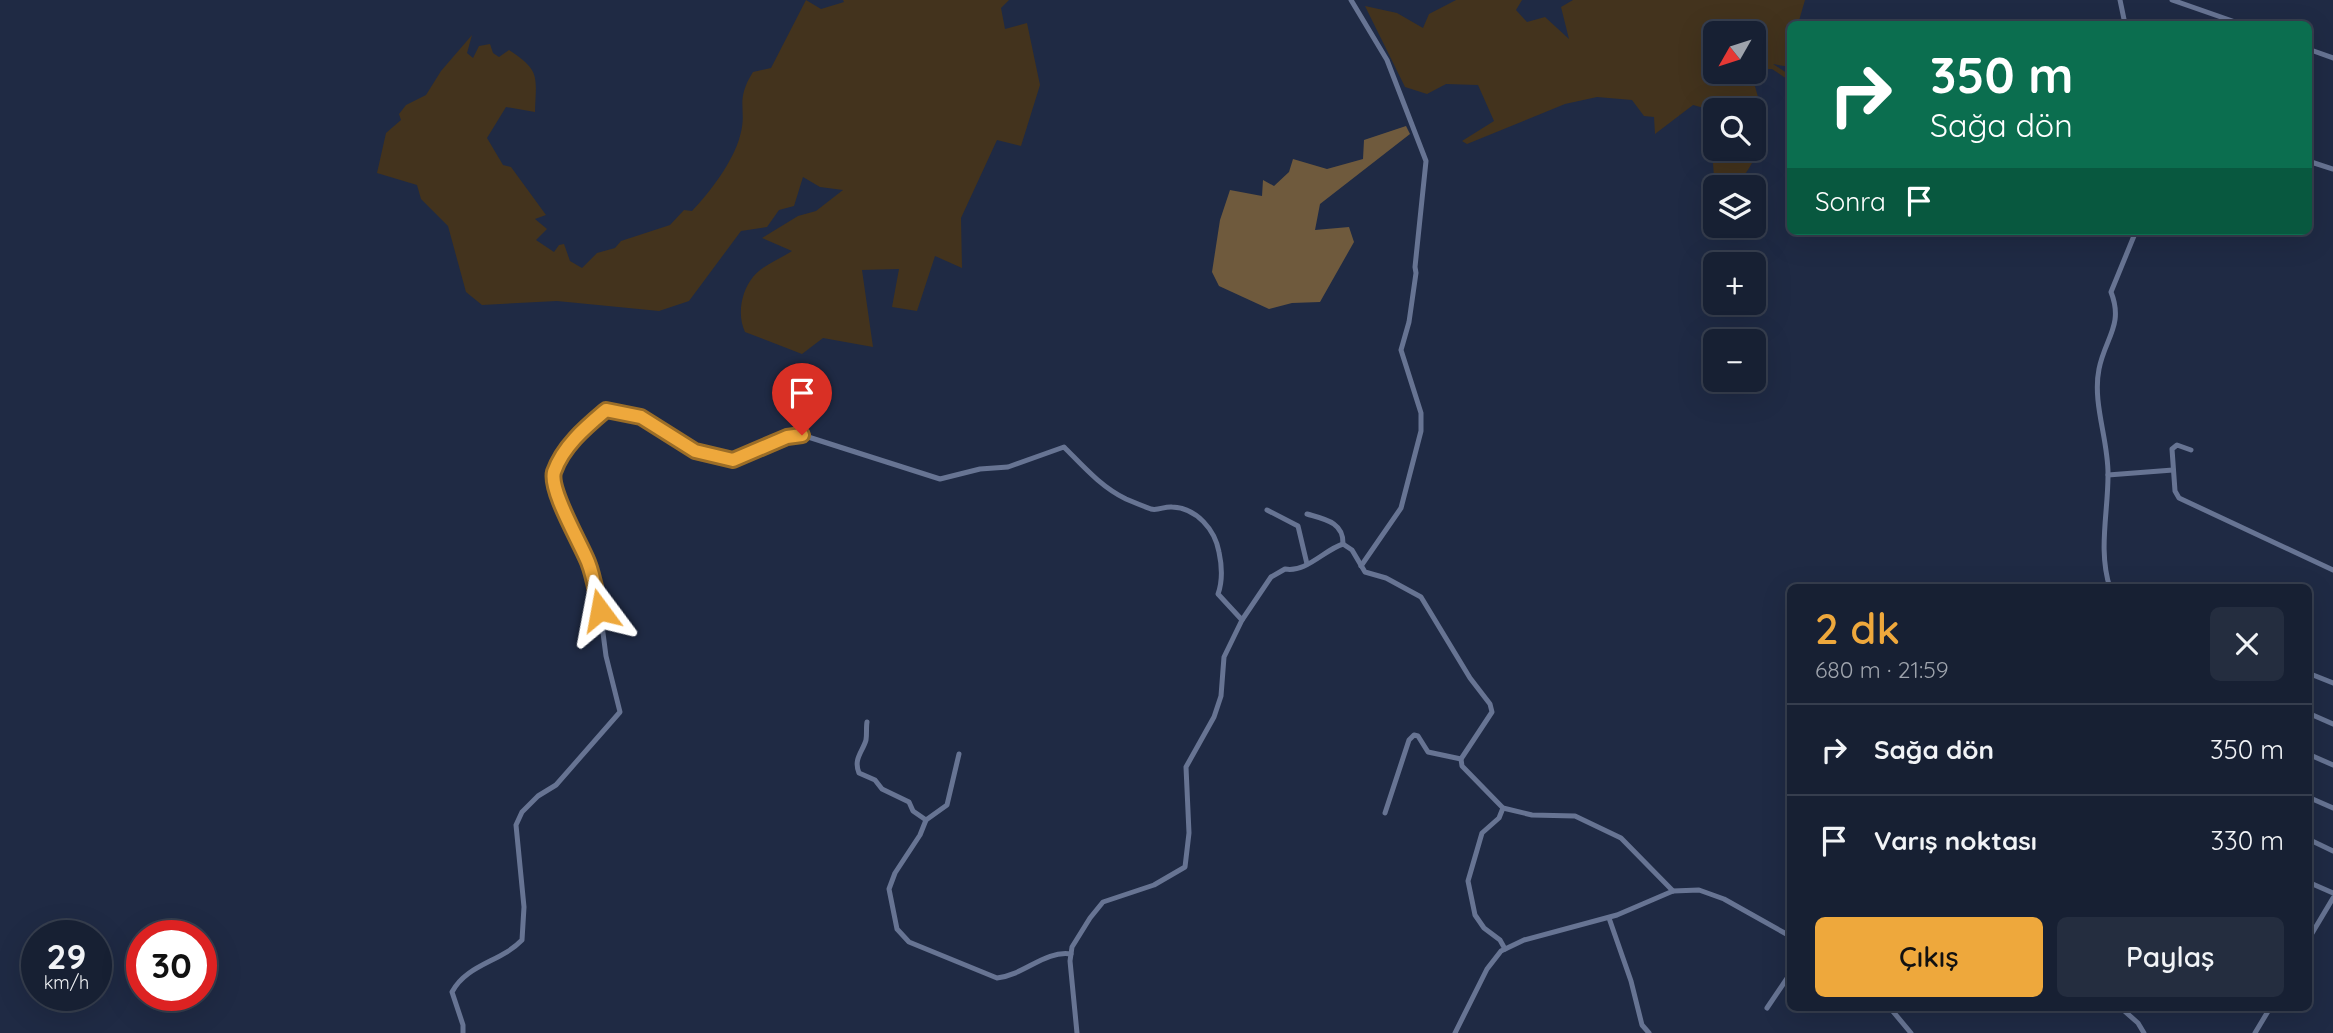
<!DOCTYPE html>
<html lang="tr">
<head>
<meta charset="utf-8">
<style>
  :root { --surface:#172033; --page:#242d3f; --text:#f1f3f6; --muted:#9ea3ac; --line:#363e4e; --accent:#eea83c }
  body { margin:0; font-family:Quicksand,sans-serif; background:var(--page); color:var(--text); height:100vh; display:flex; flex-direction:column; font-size:26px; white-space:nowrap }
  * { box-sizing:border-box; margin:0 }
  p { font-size:23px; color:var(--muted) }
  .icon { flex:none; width:38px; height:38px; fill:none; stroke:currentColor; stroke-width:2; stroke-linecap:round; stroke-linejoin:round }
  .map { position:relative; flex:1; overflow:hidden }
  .side { position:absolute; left:1787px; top:584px; width:525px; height:427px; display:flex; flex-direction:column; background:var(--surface); border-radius:10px; box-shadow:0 7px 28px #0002,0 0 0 2px var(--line) }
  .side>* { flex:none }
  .guide { position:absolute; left:1787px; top:21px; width:525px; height:214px; border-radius:10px; box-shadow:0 7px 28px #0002,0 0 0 2px var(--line); background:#0b6e4f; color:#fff; overflow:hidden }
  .needle { width:46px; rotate:231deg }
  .controls { position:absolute; left:1703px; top:21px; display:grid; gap:14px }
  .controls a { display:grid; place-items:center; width:63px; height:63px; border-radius:10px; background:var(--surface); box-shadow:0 7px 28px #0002,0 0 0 2px var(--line); font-size:35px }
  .speed { position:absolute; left:21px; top:920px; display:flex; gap:14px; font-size:35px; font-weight:700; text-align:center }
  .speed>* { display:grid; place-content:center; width:91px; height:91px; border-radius:50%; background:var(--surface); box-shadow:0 7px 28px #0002,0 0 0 2px var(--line); line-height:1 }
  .speed small { font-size:18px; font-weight:400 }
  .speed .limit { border:10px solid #d22; background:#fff; color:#111 }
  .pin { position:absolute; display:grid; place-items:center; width:60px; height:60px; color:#fff; margin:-72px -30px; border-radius:50% 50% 50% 0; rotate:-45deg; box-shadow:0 0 7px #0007 }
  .pin .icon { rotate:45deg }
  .me { position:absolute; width:77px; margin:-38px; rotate:347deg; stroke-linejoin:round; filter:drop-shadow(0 0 5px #0008) }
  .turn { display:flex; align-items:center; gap:24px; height:147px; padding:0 28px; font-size:32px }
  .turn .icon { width:91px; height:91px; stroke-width:2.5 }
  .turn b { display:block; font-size:49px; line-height:60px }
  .then { display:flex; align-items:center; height:66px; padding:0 28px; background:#0003; gap:14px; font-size:26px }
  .round { display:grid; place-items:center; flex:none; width:74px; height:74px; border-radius:10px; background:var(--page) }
  .headline { display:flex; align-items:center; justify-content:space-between; height:119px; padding:0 28px }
  h1 { font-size:42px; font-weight:600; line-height:52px; color:var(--accent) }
  .action { display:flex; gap:14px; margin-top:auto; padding:14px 28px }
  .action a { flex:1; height:80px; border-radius:10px; background:var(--accent); color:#111; font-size:28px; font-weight:600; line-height:80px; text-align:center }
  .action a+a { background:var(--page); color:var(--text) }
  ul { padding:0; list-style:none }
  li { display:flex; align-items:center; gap:21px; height:91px; padding:0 28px; border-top:2px solid var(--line) }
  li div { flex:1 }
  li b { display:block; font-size:26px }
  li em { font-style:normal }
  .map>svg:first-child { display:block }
  .green { fill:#43331d }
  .forest { fill:#6f5a3d }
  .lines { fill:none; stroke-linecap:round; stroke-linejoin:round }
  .minor { stroke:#677493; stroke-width:5 }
  .route-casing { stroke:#9b6d27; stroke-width:18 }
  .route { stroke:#eea83c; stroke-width:12 }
</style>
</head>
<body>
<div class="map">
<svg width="2333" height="1033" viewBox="0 0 2333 1033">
  <rect width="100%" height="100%" fill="#1f2a44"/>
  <g class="green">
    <path d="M 806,0 L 821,9 L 844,2 L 843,0 L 1009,0 L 1001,8 L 1005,29 L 1027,23 L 1040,85 L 1021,146 L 997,140 L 961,218 L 962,268 L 935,256 L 917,311 L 892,307 L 899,269 L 862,270 L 873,347 L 823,338 L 802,354 L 745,332 C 737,315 741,292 753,277 C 761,266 780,259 792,251 L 762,238 L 798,216 L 816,211 L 843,190 L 820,187 L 803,177 L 794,206 L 779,210 L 767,227 L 741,231 L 689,301 L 659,311 L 557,301 L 482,305 L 466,292 L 448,226 L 421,199 L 417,185 L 377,173 L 386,133 L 401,120 L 399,114 L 406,105 L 426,95 L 441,71 L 472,35 L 467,53 L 473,58 L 479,46 L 490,44 L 493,53 L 499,57 L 509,50 C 541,71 536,76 535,112 L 506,107 L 487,138 L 503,165 L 511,167 L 546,215 L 535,219 L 547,229 L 536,240 L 554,252 L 559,245 L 564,244 L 570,261 L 582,268 L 597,253 L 615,248 L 621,241 L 670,225 L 684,210 L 692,211 C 710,192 733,162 740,136 C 748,109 734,102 753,72 L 771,68 Z"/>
    <path d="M 1456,0 L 1522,0 L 1516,10 L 1527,22 L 1545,17 L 1569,39 L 1561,7 L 1573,0 L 1805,0 L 1798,24 L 1790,24 L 1788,59 L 1790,67 L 1773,64 L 1790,75 L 1790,81 L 1772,69 L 1754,69 L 1754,33 L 1715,33 L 1715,72 L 1751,72 L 1758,97 L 1763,153 L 1755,157 C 1746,176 1737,187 1715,187 L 1715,191 L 1713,163 L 1718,149 L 1754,149 L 1754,110 L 1715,111 L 1693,105 L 1655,134 L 1654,117 L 1644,116 L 1632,100 L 1597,97 L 1565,104 L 1467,144 L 1462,141 L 1494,121 L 1478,85 L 1446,84 L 1427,94 L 1405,87 L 1365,6 L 1397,13 L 1423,28 L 1429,14 Z"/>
  </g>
  <polygon class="forest" points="1406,126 1410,134 1320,204 1315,230 1349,227 1354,242 1320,302 1292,303 1269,309 1219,286 1212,272 1220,220 1230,190 1262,196 1263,180 1274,186 1289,172 1293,159 1327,169 1363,159 1364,140"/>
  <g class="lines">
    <g class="minor">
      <polyline points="1351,0 1387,60 1426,161 1415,267 1416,273 1409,322 1401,350 1421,413 1421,431 1401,508 1361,566"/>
      <polyline points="2120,0 2125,24"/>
      <polyline points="2172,0 2241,24"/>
      <polyline points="2308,49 2333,58"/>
      <polyline points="2308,161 2333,169"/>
      <polyline points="2191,450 2177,445 2172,449 2175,491 2179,498 2333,570"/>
      <polyline points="2108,475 2173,470"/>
      <polyline points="1267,510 1298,526 1307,564"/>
      <path d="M 1307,514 C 1324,519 1344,522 1343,544"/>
      <path d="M 2110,588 C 2098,551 2108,513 2108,476 C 2109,441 2092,404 2099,369 C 2105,338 2124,325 2111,292 L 2136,231"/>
      <polyline points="2308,673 2333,683"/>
      <polyline points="2308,713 2333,724"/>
      <path d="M 867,722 C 866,727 867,734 866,740 C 863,751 853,759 859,773 L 875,780 L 882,789 L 909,802 L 913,811 L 926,820"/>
      <path d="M 959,754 L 947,805 L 926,820 L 920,835 L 895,873 L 889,889 L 897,929 L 909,942 L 997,978 C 1024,975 1045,950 1071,954"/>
      <polyline points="2308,754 2333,765"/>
      <polyline points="2308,797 2333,808"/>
      <polyline points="1503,808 1499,818 1482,833 1468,881 1475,915 1484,928 1500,940 1505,949"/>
      <polyline points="1385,813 1409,740 1414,735 1418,736 1428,752 1461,759"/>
      <polyline points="2308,839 2333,851"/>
      <polyline points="2308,882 2333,893"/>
      <polyline points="1609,918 1631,981 1642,1025 1649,1033"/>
      <polyline points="2308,940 2333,898"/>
      <polyline points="1767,1008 1790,974"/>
      <polyline points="1890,1008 1911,1033"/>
      <polyline points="2121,1008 2138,1023 2144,1033"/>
      <path d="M 463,1033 L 463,1025 L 452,992 C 467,964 501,962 522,940 L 524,907 L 516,825 L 522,812 L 538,796 L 556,785 L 620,712 L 606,656 L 600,610 L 589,564 L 566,511 L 555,497 L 554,473 L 575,436 L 606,410 L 641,417 L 695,451 L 733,460 L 787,437 L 802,435 L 940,479 L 980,469 L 1008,467 L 1064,447 C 1083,466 1101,487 1126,499 C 1133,502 1143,506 1151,509 C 1158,511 1165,506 1172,507 C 1197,508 1215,530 1219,552 C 1222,566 1223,580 1218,594 L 1242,620 L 1271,577 L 1285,569 C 1306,573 1324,550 1343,544 L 1352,550 L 1365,572 L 1386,578 L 1421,597 L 1470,678 L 1490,704 L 1492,712 L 1461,759 L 1462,766 L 1503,808 L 1532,815 L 1575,816 L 1621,838 L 1673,891"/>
      <polyline points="1077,1033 1070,961 1072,947 1090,918 1103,902 1154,885 1185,867 1189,833 1186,767 1214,717 1221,696 1224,657 1242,620"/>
      <polyline points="1455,1033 1487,969 1501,951 1524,940 1617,915 1673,891 1699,890 1724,899 1790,936"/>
      <polyline points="2255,1033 2270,1008"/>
    </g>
  </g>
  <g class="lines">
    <g class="route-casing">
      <path id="route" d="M 600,610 C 596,594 594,577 588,562 C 580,542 549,490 554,472 C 563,446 586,427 606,410 L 641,417 L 695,451 L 733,460 L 787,437 L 802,435"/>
    </g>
    <use href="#route" class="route"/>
  </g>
</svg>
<div class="controls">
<a><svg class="needle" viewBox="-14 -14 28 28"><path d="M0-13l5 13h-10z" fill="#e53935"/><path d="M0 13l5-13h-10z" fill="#9ea3ac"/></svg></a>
<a><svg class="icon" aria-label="search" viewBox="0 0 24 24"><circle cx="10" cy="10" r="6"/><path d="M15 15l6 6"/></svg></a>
<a><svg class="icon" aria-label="layers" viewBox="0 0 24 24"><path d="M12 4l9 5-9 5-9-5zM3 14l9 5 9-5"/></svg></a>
<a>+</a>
<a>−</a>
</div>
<div class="speed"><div>29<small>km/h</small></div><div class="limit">30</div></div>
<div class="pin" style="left:802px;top:435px;background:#d93025"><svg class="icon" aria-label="arrive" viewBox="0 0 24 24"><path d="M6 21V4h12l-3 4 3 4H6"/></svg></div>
<svg class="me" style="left:600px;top:610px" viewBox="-20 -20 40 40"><path d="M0-17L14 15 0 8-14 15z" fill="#eea83c" stroke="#fff" stroke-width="4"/></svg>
<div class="guide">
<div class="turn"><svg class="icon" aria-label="right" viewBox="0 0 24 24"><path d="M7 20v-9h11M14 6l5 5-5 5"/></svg><div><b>350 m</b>Sağa dön</div></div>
<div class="then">Sonra<svg class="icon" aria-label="arrive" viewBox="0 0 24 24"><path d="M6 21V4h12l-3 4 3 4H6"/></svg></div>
</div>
<section class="side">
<div class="headline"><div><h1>2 dk</h1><p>680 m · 21:59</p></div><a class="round"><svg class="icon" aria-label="close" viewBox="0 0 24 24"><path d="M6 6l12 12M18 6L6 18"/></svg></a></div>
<ul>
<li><svg class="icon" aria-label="right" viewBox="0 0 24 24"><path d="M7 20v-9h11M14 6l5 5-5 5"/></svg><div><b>Sağa dön</b></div><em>350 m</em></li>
<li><svg class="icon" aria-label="arrive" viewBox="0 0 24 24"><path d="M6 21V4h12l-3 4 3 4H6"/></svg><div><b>Varış noktası</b></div><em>330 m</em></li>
</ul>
<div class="action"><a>Çıkış</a><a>Paylaş</a></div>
</section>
</div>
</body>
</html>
